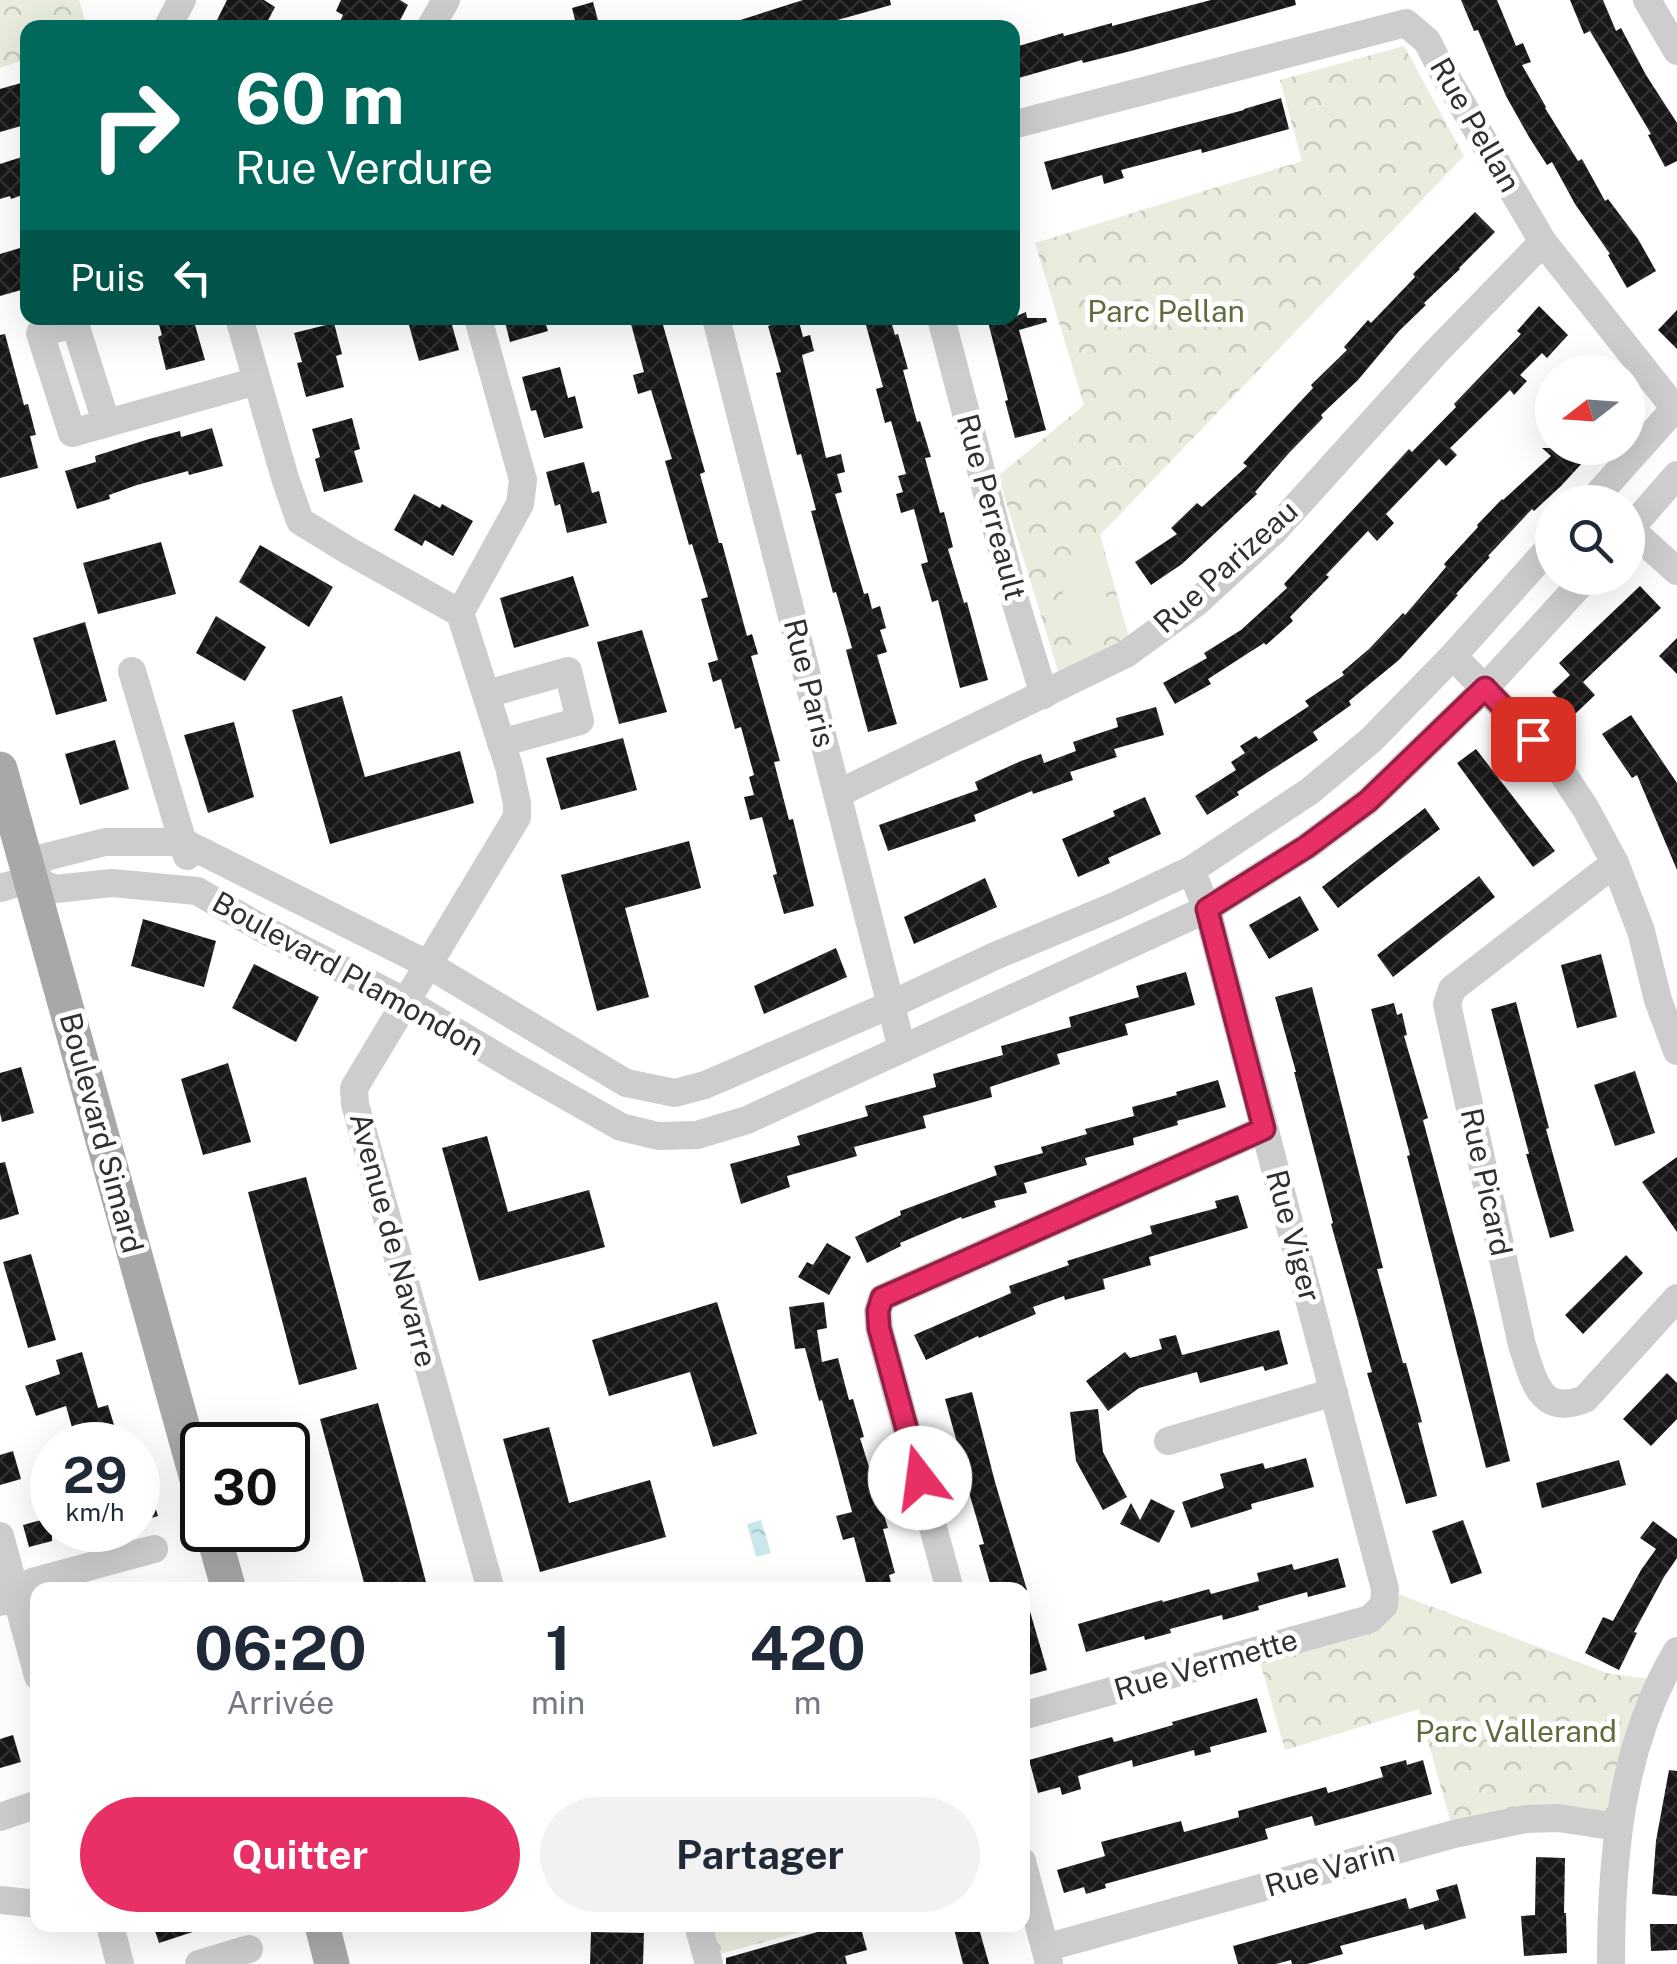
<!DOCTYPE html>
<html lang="fr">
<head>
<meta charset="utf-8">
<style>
  :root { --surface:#fff; --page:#f2f2f3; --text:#1f2937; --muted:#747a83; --accent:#e83067 }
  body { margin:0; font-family:"Public Sans",sans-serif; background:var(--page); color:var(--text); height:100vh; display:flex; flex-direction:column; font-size:38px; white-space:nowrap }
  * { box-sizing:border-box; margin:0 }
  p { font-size:32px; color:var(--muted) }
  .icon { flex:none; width:55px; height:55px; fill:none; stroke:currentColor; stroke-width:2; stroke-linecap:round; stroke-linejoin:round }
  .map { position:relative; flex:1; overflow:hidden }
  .side { position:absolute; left:30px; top:1582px; width:1000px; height:350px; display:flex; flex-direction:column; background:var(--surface); border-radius:20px; box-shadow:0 10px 40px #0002 }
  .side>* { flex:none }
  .banner { position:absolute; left:20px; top:20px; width:1000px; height:305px; border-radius:20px; box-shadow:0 10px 40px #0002; background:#00695c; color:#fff; overflow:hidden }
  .needle { width:65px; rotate:253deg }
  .fabs { position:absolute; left:1535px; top:355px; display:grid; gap:20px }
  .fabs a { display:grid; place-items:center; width:110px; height:110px; border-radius:50%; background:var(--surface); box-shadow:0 10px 40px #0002; font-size:50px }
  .speed { position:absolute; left:30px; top:1422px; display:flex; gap:20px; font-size:50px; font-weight:700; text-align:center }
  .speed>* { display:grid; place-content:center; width:130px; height:130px; border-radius:50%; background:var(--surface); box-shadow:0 10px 40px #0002; line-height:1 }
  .speed small { font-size:25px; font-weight:400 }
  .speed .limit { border:5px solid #111; border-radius:15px; background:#fff; color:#111 }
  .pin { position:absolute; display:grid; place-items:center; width:85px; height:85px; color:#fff; margin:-42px; border-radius:20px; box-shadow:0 5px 15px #0006 }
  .me { position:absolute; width:110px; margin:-55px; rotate:345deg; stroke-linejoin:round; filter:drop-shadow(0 0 8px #0008) }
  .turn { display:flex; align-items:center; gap:35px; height:210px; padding:0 50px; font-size:45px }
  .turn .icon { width:130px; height:130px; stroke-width:2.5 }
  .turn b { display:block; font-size:70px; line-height:85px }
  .then { display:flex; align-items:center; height:95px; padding:0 50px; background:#0003; gap:20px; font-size:38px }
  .eta { display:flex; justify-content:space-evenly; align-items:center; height:170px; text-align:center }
  .eta b { font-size:60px; font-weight:700; line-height:70px }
  .primary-button { display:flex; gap:20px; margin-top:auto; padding:20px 50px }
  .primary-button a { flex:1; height:115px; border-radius:60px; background:var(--accent); color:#fff; font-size:40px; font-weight:700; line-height:115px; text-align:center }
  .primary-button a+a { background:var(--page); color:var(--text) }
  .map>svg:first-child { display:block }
  .forest { fill:url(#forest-crowns) }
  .garden { fill:#e9edde }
  .water { fill:url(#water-ripples) }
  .building { fill:url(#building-cross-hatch) }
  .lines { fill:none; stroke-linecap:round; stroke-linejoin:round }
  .minor { stroke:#cdcdcd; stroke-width:28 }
  .major { stroke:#a8a8a8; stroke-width:35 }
  .route-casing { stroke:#971f43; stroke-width:25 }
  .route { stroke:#e83067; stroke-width:18 }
  .labels { text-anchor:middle; stroke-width:10; stroke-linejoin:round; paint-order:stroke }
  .street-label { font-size:30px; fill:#303030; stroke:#fff }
  .park-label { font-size:30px; fill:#5e6d3c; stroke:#fff }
</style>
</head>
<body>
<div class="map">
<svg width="1677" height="1964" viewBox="0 0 1677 1964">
  <defs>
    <pattern id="forest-crowns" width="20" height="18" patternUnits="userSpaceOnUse" patternTransform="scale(2.5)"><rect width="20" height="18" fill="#e9edde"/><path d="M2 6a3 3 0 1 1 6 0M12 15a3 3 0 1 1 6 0" fill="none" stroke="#c8ccbf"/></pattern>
    <pattern id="water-ripples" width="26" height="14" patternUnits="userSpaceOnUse" patternTransform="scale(2.5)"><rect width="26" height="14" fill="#cae7ed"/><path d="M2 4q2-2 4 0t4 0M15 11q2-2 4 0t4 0" fill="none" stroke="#aec6cc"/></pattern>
    <pattern id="building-cross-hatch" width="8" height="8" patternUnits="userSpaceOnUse" patternTransform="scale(2.5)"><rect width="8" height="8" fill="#171717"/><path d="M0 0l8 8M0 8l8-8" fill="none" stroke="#303030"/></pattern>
  </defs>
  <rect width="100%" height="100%" fill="#fff"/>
  <g class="forest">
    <polygon points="0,0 79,0 87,27 28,28 27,59 0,68"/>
    <polygon points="1404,46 1464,156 1100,535 1129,637 1059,674 998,476 1084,405 1035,243 1302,161 1280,80"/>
    <polygon points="1385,1589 1610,1674 1659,1680 1618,1827 1454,1834 1419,1709 1285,1750 1257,1652 1370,1619"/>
    <polygon points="712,1925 826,1925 720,1954"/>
  </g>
  <polygon class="garden" points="1095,551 1114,628 1075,638 1055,562"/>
  <polygon class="water" points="761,1520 771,1553 756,1557 747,1524"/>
  <g class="building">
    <polygon points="227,0 264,0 275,7 264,28 213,28"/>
    <polygon points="341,0 400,0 408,5 396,28 337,28 343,15 336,11"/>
    <polygon points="803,0 890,0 891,5 809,28 729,28 728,24"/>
    <polygon points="1211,0 1295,0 1296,5 1131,51 1083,63 1082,60 1012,80 1012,48 1063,33 1064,36 1112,23 1112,26"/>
    <polygon points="1461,0 1497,0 1516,46 1523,43 1531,62 1522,65 1546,107 1545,108 1578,161 1582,159 1605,201 1608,199 1638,239 1656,271 1627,288 1608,255 1610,254 1575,204 1552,162 1547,165 1529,137 1506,96 1478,30 1474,31"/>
    <polygon points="1570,0 1603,0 1616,31 1621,28 1646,75 1677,123 1677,161 1665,167 1648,135 1651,134 1590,31 1584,34"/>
    <polygon points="593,2 600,28 577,28 572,8"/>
    <polygon points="28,81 28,124 0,132 0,89"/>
    <polygon points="1281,98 1289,129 1202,153 1201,149 1121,170 1124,178 1104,184 1102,175 1052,190 1044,162 1244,110 1244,109"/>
    <polygon points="28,155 28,193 11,199 10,196 0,199 0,164"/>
    <polygon points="1475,212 1495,232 1459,268 1460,269 1424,303 1426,305 1399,331 1358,380 1321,415 1323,418 1289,453 1255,492 1257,494 1182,564 1151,585 1135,562 1177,534 1171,528 1197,503 1202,507 1247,466 1243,463 1313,388 1311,385 1347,350 1344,347 1368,320 1371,323 1415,277 1413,274"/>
    <polygon points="20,248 22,254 28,252 28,288 0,296 0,254"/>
    <polygon points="1539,306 1568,335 1547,358 1542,353 1520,375 1527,381 1514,395 1510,390 1450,448 1457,455 1446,466 1439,459 1386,514 1394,523 1377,541 1368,531 1326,575 1329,577 1290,617 1293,621 1266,645 1264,643 1208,679 1211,684 1175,704 1163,683 1207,658 1204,653 1241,630 1287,588 1284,584 1409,449 1412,452 1456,407 1454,404 1521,334 1517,331"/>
    <polygon points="1677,310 1677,349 1658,330"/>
    <polygon points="1026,312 1027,318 1046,318 1047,322 1019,330 1046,430 1015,438 1005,401 1008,400 987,318 1012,318"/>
    <polygon points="157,318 193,318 205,360 166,370 158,337 162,335"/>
    <polygon points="407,318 450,318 459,350 419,361"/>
    <polygon points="504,318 544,318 548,331 510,342"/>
    <polygon points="655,318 661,318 705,472 700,474 719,543 722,543 747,636 752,634 758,654 751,656 780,761 774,762 789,820 793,819 814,906 784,914 773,875 777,874 762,817 750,820 744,797 754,795 749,777 754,775 741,727 735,729 721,679 713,682 708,663 718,660 701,599 708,597 692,544 689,545 665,461 672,459 651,390 638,394 633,375 644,372 631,324"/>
    <polygon points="798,318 803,337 810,335 814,351 802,355 826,458 841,454 845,472 837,474 842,492 835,494 850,546 864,594 868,593 872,609 880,606 886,628 880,630 887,652 877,655 897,724 868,732 846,650 852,648 836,592 833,593 811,511 816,510 801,454 797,455 776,373 781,372 768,326"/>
    <polygon points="864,318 890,318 895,335 898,334 908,369 903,370 917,422 920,421 931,457 925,458 940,513 944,512 953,547 948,549 964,603 967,602 988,680 960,688 938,600 932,602 921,564 928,562 914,509 901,513 896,494 903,492 898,476 906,474 891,421 885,423 876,389 883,387"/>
    <polygon points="334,323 342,354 336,356 344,387 306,397 297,363 302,362 294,333"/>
    <polygon points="5,334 24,405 28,404 36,435 30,436 38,468 0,478 0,335"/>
    <polygon points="560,367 568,398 575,396 583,428 544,438 536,410 531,411 522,377"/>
    <polygon points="352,418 360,449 354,451 363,482 324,492 315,459 320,457 312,429"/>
    <polygon points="212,428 223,466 189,475 188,471 137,485 109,495 110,499 77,509 65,471 96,462 95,456 149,439 180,431 181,437"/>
    <polygon points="1542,448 1596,448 1561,486 1534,511 1532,509 1488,556 1490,557 1456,594 1458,595 1399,660 1349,701 1351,705 1313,732 1318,740 1237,792 1239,795 1207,815 1195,796 1236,770 1231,762 1245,753 1240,746 1256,736 1259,739 1309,706 1305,701 1344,675 1342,672 1369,649 1403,613 1405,615 1446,567 1444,564 1478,527 1477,525 1502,499 1503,500 1551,456"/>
    <polygon points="584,462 592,493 599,491 607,523 567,533 560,504 555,506 546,472"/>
    <polygon points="414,494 440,508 442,504 473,521 453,556 425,540 422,546 394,530"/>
    <polygon points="161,542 176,594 98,614 83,563"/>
    <polygon points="260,545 333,587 309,627 239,582"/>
    <polygon points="573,576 589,626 514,648 500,598"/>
    <polygon points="1640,586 1661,608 1583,682 1595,695 1574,715 1552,692 1570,675 1559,663"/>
    <polygon points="216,616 266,647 245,681 196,653"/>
    <polygon points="85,622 107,701 56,715 33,638"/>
    <polygon points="642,630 667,712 619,724 597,642"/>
    <polygon points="1677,638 1677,674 1659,656"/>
    <polygon points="342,696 365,777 460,751 474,803 330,844 292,710"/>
    <polygon points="1156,707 1164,735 1114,749 1117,757 1070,772 1073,780 1033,794 1032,791 974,815 976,821 888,851 879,825 978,790 975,782 1021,761 1041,754 1044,763 1076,751 1073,742 1118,727 1116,718"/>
    <polygon points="1631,715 1677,783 1677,870 1637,775 1632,778 1602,734"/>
    <polygon points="234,722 254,797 208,813 184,735"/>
    <polygon points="623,738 637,790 561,810 546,758"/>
    <polygon points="115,740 129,789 80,805 65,754"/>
    <polygon points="1476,749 1555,851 1533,867 1457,763"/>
    <polygon points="1145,797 1161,834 1108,858 1110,863 1078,877 1062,839 1115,816 1113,811"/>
    <polygon points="1425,808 1440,829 1338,908 1322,887"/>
    <polygon points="689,841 701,888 625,908 649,997 597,1011 561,875"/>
    <polygon points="1479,876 1495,897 1393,977 1377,955"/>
    <polygon points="985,878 997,907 914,944 904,917"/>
    <polygon points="1300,896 1319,930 1269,959 1249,925"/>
    <polygon points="143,919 216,941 204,987 131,966"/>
    <polygon points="836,948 847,977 764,1014 754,986"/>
    <polygon points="1601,954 1617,1017 1577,1028 1561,965"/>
    <polygon points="254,964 319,997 296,1042 232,1008"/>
    <polygon points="1186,972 1195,1005 1125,1024 1128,1035 1057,1054 1060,1064 990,1087 992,1097 923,1116 926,1128 854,1147 857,1156 787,1176 790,1187 741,1204 730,1164 800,1145 797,1136 868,1116 865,1106 936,1087 933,1074 1003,1055 1001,1046 1071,1027 1069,1017 1139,997 1136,986"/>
    <polygon points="1312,987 1383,1268 1377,1269 1403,1363 1406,1363 1422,1422 1418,1423 1437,1496 1406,1504 1367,1373 1372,1372 1331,1224 1333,1223 1294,1072 1296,1072 1275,997"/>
    <polygon points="1516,1002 1549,1128 1546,1129 1574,1231 1550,1238 1526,1154 1529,1154 1491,1009"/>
    <polygon points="1394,1003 1397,1015 1402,1013 1407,1035 1404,1036 1428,1118 1423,1120 1475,1315 1510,1461 1486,1468 1407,1156 1410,1155 1371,1009"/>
    <polygon points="228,1063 251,1142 203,1155 181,1079"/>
    <polygon points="21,1067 34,1113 2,1122 0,1113 0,1073"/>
    <polygon points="1635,1071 1655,1133 1615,1146 1594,1085"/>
    <polygon points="1218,1080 1226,1107 1177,1121 1178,1125 1133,1138 1134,1145 1085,1158 1087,1165 1024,1183 1027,1193 994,1201 996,1207 962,1219 961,1217 900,1243 901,1246 867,1263 855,1237 901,1215 900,1211 997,1175 994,1166 1043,1153 1041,1147 1087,1134 1085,1129 1134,1116 1132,1107 1177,1095 1176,1092"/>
    <polygon points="487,1136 508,1212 589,1190 605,1247 479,1281 442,1148"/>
    <polygon points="1677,1157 1677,1232 1642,1182"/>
    <polygon points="5,1162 19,1214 0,1220 0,1163"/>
    <polygon points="306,1177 357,1369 299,1385 248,1192"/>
    <polygon points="1238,1195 1248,1228 1149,1257 1151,1265 1103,1279 1105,1289 1065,1300 1064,1296 1033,1307 1036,1314 979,1338 978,1336 926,1360 914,1335 1011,1293 1009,1286 1069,1265 1067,1261 1152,1234 1150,1226 1217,1208 1215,1201"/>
    <polygon points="827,1243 851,1257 829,1295 798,1277 807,1262 813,1265"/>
    <polygon points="31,1254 56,1340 28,1348 3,1262"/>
    <polygon points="1626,1255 1643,1273 1583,1334 1565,1315"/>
    <polygon points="717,1302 757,1434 713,1447 690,1372 609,1396 592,1340"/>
    <polygon points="824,1302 827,1328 817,1330 822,1362 838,1358 849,1400 853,1399 864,1437 860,1438 888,1528 883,1529 895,1573 889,1575 893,1590 868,1590 854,1537 843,1540 836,1516 852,1512 822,1400 819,1401 805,1348 795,1349 789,1307"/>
    <polygon points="1279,1330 1288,1364 1265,1371 1263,1366 1200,1383 1197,1372 1139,1388 1108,1411 1086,1381 1125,1352 1130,1358 1162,1349 1159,1339 1176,1335 1182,1355"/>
    <polygon points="82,1352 98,1408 108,1405 120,1445 77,1445 66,1406 36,1416 25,1386 60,1374 56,1360"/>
    <polygon points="1667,1373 1677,1383 1677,1419 1651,1446 1623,1419"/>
    <polygon points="972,1392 995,1482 1027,1590 992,1590 979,1545 984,1544 957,1451 959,1450 945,1399"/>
    <polygon points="378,1403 408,1513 428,1590 366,1590 350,1531 320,1419"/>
    <polygon points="1098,1409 1103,1452 1127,1497 1103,1510 1076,1461 1070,1412"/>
    <polygon points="549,1427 569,1503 650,1480 666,1537 540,1572 503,1439"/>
    <polygon points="13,1451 21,1479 0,1485 0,1455"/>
    <polygon points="1306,1458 1314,1487 1251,1504 1252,1509 1191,1528 1182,1502 1224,1488 1220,1474 1263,1463 1265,1469"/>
    <polygon points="1619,1460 1626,1485 1542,1508 1536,1483"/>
    <polygon points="138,1461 141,1461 158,1516 138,1522"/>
    <polygon points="1151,1499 1175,1511 1159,1543 1120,1524 1131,1503 1140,1520"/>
    <polygon points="52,1517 52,1541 29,1547 23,1525"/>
    <polygon points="1463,1520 1482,1573 1451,1584 1432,1531"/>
    <polygon points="1653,1521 1677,1539 1677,1558 1664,1577 1634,1632 1637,1633 1619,1670 1585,1653 1603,1617 1613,1621 1641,1570 1656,1549 1640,1538"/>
    <polygon points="1338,1558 1346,1587 1308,1597 1307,1592 1258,1606 1259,1610 1223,1620 1222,1615 1170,1629 1171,1633 1145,1640 1144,1636 1086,1652 1078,1624 1162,1600 1163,1602 1209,1589 1211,1594 1259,1581 1257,1573 1292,1564 1294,1570"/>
    <polygon points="1022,1601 1027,1601 1047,1670 1022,1677"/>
    <polygon points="1257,1698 1267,1732 1210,1747 1211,1752 1195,1756 1194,1750 1133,1767 1132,1760 1078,1776 1081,1789 1062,1795 1060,1787 1038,1793 1029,1760 1112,1737 1114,1742 1173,1725 1172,1722"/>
    <polygon points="13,1735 21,1762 0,1768 0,1739"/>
    <polygon points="1406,1760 1407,1765 1423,1760 1432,1794 1315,1826 1312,1816 1265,1829 1268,1839 1105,1884 1106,1888 1086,1894 1084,1887 1064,1893 1057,1870 1105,1856 1101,1842 1181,1821 1184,1832 1239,1817 1238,1811 1326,1787 1328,1793 1383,1777 1380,1767"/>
    <polygon points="1669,1770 1677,1771 1677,1896 1652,1894 1656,1841"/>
    <polygon points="1536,1857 1565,1858 1564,1913 1566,1913 1567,1953 1524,1956 1521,1916 1535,1915"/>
    <polygon points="1457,1884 1466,1918 1425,1930 1423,1924 1340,1946 1343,1954 1307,1964 1292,1964 1291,1960 1276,1964 1238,1964 1233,1946 1406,1898 1409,1909 1439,1900 1436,1890"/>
    <polygon points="1650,1924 1677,1924 1677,1950 1651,1951"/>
    <polygon points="153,1925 205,1925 205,1928 159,1943"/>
    <polygon points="842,1925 860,1925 867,1950 845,1956 847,1964 726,1964 726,1958"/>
    <polygon points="953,1925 978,1925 989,1964 963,1964"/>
    <polygon points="591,1932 644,1933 643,1964 590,1964"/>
  </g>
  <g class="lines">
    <g class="minor">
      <polyline points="1647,0 1677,51"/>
      <polyline points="167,28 182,0"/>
      <polyline points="430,28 446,0"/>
      <polyline points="1012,125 1406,23 1427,41 1443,72 1543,242 1677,411"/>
      <polyline points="239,318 285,478 300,521 349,551 460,613 509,767 517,803 517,817 354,1088 355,1104 491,1590"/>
      <polyline points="716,318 902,1049"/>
      <polyline points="941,318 1017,607 1044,695"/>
      <polyline points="106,422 75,324 40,333 72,433 257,381"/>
      <polyline points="1591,502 1677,406"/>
      <polyline points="1628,527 1677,571"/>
      <polyline points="1628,531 1677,475"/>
      <polyline points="460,613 520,504 523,480 478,318"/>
      <polyline points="1453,656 1553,759 1586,809 1615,863 1641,931 1658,1000 1677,1051"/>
      <polyline points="132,671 187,856"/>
      <polyline points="487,694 568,671 580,721 501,743"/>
      <polyline points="837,794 1126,654 1196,603 1273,532 1434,354 1543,242"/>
      <path d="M 1615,863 L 1452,989 L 1447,1004 L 1522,1345 C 1534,1380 1539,1417 1585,1399 L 1677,1298"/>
      <polyline points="31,879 55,889 112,883 197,891 263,929 406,1002 515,1067 621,1127 658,1136 697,1135 747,1120 1207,909 1306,847 1368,801 1485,688 1586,578"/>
      <polyline points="31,879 42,858 105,842 183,842 427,964 626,1083 675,1093 705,1085 890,1005 995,956 1115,906 1191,870 1310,791 1371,740 1453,656 1552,545"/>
      <polyline points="0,888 31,879"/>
      <polyline points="1168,1441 1334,1392"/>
      <polyline points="0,1536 38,1676"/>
      <polyline points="950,1590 879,1328 878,1311 882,1298 1264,1129"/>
      <polyline points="0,1602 16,1598 32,1582 154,1549"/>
      <polyline points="1022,1716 1370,1619 1384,1605 1385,1589 1207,909 1191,870"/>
      <polyline points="0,1817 38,1804"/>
      <polyline points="1022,1861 1049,1963"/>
      <polyline points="0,1900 38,1904"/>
      <polyline points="110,1925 120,1964"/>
      <polyline points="698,1925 709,1964"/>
      <polyline points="1045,1948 1454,1834 1526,1819 1558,1818 1618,1827"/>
      <polyline points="199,1964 249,1949"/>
      <path d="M 1611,1964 C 1611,1856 1621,1745 1677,1651"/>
    </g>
    <g class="major">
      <polyline points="0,769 202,1497"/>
      <polyline points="212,1530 229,1590"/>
      <polyline points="322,1925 332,1964"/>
    </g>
  </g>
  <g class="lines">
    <g class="route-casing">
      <polyline id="route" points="920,1478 879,1328 878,1311 882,1298 1264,1129 1207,909 1306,847 1368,801 1485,688 1533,739"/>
    </g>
    <use href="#route" class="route"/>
  </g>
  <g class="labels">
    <g class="street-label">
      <text transform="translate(1475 125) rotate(60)" y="10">Rue Pellan</text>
      <text transform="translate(991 507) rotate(75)" y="10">Rue Perreault</text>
      <text transform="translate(1226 567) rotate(-42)" y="10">Rue Parizeau</text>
      <text transform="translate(809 683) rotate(76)" y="10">Rue Paris</text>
      <text transform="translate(348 974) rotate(29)" y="10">Boulevard Plamondon</text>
      <text transform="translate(101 1133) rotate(75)" y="10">Boulevard Simard</text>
      <text transform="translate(1486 1182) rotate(78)" y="10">Rue Picard</text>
      <text transform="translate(1293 1236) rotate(75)" y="10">Rue Viger</text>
      <text transform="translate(393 1240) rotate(75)" y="10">Avenue de Navarre</text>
      <text transform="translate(1206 1665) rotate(-16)" y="10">Rue Vermette</text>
      <text transform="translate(1330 1869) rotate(-16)" y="10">Rue Varin</text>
    </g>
    <g class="park-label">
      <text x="1166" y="322">Parc Pellan</text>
      <text x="1516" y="1742">Parc Vallerand</text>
    </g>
  </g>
</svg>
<div class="fabs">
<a><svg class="needle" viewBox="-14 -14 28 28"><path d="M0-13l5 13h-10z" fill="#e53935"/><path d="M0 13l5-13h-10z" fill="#747a83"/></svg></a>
<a><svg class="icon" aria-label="search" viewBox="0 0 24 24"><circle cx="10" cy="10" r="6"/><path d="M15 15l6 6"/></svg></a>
</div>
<div class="speed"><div>29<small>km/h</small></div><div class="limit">30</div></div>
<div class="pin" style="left:1533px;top:739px;background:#d93025"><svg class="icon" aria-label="arrive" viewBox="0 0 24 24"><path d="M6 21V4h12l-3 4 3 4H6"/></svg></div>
<svg class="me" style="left:920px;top:1478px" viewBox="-20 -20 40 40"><circle r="19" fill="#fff"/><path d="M0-13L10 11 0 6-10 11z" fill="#e83067"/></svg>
<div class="banner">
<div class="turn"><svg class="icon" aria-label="right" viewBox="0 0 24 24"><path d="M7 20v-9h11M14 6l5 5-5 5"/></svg><div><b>60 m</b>Rue Verdure</div></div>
<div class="then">Puis<svg class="icon" aria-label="left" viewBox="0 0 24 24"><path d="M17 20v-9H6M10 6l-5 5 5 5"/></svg></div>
</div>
<section class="side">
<div class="eta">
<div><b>06:20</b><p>Arrivée</p></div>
<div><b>1</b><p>min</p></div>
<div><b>420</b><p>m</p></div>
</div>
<div class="primary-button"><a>Quitter</a><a>Partager</a></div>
</section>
</div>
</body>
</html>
